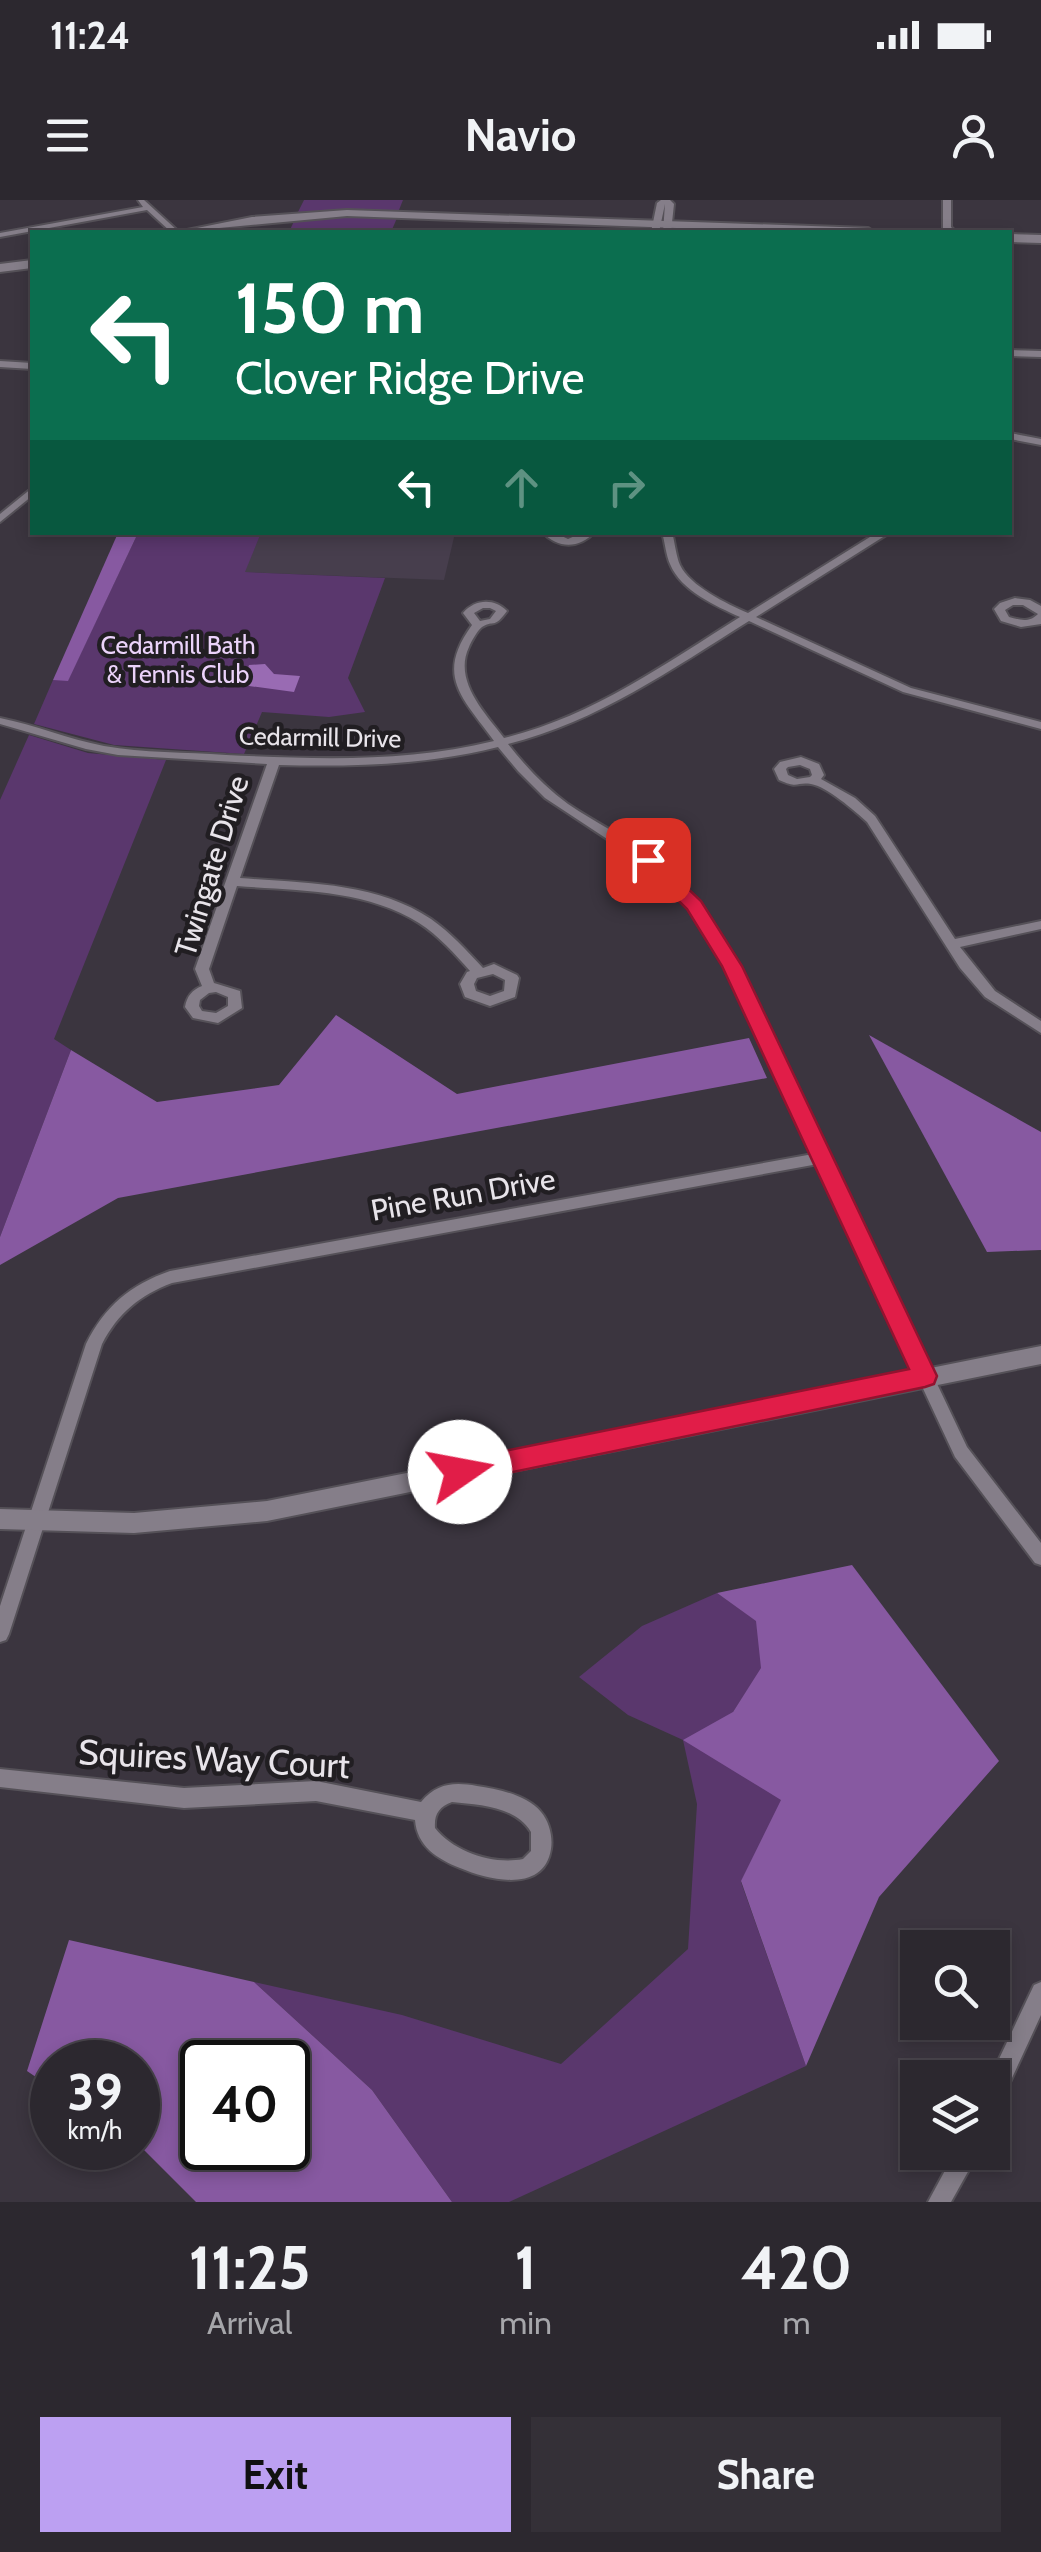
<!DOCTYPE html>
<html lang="en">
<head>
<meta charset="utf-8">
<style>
  :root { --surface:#2c282f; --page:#343037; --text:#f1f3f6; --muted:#a6a6aa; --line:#48444b; --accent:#bca0f2 }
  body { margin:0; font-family:Cabin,sans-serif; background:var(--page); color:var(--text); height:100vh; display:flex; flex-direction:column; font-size:38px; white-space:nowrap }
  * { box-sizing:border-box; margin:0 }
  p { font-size:32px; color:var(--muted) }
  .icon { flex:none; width:55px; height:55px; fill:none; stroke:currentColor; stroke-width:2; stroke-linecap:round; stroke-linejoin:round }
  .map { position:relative; height:2002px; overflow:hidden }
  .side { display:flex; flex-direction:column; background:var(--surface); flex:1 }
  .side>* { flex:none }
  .guide { position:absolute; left:30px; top:30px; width:982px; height:305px; border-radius:0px; box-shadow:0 5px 15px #0003,0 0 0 2px var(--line); background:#0b6e4f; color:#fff; overflow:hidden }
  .tools { position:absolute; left:900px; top:1730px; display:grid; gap:20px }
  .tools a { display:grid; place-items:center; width:110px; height:110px; border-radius:0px; background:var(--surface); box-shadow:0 5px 15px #0003,0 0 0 2px var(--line); font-size:50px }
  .speed { position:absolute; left:30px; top:1840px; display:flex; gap:20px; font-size:50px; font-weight:700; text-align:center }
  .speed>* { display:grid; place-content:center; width:130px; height:130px; border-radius:50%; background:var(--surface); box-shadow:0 5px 15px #0003,0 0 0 2px var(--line); line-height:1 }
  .speed small { font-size:25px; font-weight:400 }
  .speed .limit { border:5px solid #111; border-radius:15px; background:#fff; color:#111 }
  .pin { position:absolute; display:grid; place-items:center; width:85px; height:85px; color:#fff; margin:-42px; border-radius:20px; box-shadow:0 5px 15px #0006 }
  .me { position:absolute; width:110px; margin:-55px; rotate:78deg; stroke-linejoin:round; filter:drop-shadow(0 0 8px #0008) }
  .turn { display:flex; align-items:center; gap:35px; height:210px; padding:0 40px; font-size:45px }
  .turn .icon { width:130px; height:130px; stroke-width:2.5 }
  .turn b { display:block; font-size:70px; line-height:85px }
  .lanes { display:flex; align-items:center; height:95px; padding:0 40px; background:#0003; justify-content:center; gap:50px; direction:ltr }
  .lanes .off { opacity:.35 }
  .eta { display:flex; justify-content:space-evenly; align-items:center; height:170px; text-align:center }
  .eta b { font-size:60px; font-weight:700; line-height:70px }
  .action { display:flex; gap:20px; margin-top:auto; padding:20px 40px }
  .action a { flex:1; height:115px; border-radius:0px; background:var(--accent); color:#111; font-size:40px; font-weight:700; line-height:115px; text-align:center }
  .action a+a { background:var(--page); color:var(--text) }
  .status { display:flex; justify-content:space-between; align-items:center; height:70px; padding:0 50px; background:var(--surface); direction:ltr }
  .status svg { height:28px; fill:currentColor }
  header { display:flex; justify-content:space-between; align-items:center; height:130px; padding:0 40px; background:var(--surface); font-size:45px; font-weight:700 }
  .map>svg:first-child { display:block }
  .built { fill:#473e4d }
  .green { fill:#5a376d }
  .forest { fill:#8759a1; fill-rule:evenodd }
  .water { fill:#996bb3 }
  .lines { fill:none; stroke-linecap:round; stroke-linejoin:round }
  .minor-casing { stroke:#555158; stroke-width:4 }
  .tertiary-casing { stroke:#555158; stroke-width:4 }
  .secondary-casing { stroke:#555158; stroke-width:4 }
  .minor { fill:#857e89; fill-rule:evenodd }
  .tertiary { fill:#857e89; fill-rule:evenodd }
  .secondary { fill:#857e89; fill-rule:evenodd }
  .route { fill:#e11d48; stroke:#92132f; stroke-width:2.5 }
  .labels { text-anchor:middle; stroke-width:9; stroke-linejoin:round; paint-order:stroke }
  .far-park-label { font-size:25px; fill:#ebd3fa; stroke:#211e22 }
  .far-street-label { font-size:25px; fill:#e8e4ea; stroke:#211e22 }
  .street-label { font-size:30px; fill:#e8e4ea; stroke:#211e22 }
  .near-street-label { font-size:35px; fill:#e8e4ea; stroke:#211e22 }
</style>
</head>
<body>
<div class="status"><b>11:24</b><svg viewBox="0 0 49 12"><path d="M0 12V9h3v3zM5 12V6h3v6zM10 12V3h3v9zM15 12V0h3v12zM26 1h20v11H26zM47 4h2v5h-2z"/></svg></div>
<header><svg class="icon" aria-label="menu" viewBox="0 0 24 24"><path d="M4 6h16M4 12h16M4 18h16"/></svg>Navio<svg class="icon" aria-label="person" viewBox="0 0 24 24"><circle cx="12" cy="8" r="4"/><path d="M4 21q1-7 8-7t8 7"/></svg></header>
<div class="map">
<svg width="1041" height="2002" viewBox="0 0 1041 2002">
  <rect width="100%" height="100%" fill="#3b353f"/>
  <polygon class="built" points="261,333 455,333 444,380 244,372"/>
  <g class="green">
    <polygon points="304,0 403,0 399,10 298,12"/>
    <polygon points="356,16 397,18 391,32 289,32 295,19"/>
    <polygon points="138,333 261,333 245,372 385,378 348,478 365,512 329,517 262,512 244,554 114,545 34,524 53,480 68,480"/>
    <polygon points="29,535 88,553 166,560 54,839 71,850 0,1037 0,600"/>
    <polygon points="717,1393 757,1421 762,1468 733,1512 782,1600 741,1682 806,1866 509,2002 452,2002 372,1890 254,1782 402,1815 561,1864 688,1749 697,1604 683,1540 628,1515 579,1477 642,1426"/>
  </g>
  <g class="forest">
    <polygon points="118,333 138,333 68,481 53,480"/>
    <polygon points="336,815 457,894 749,838 767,878 118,998 0,1065 0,1037 71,850 157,902 279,885"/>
    <polygon points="869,835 1041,932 1041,1050 987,1052"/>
    <polygon points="852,1365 999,1561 879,1697 806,1866 741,1681 781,1600 683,1540 733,1512 761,1468 756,1421 717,1393"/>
    <path d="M 69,1740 L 254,1782 L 372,1890 L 452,2002 L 196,2002 L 138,1944 L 138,1862 L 52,1862 L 52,1888 L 27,1871 ZM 288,1862 L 288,1948 L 202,1948 L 202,1862 Z"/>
  </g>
  <polygon class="water" points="265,464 274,474 300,476 294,492 242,485 249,465"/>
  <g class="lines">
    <g class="minor-casing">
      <g id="minor">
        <polygon points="138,0 144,0 179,32 171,32 147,10 0,37 0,33 143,7"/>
        <polygon points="661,0 670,0 674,4 671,32 663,32 665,4 659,32 651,32 657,3"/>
        <polygon points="943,0 951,0 951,27 956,32 948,32 943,28"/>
        <polygon points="1010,150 1041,151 1041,157 1010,156"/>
        <polygon points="0,161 32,163 32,169 0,167"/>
        <polygon points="1010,233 1041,239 1041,245 1010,239"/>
        <polygon points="32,288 32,296 0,322 0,314"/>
        <path d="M 542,332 L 553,332 L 568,339 L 584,332 L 595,332 C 579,349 558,349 542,332 Z"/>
        <path d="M 662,332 L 672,332 C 675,343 676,356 680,365 C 690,386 727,404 748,413 L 878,332 L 891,332 L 756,417 L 911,488 L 1041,522 L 1041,529 L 903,492 L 749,421 C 672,469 597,522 508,544 C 526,567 545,587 568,604 C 596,623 626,637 653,658 C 690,687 715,726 739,766 L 967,1247 L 1041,1343 L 1041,1365 L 1035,1363 L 955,1257 L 818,964 L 172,1083 C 140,1095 118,1113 102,1144 L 9,1434 L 6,1440 L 0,1442 L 0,1406 L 86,1144 C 105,1106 130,1085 170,1071 L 813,954 L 725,766 L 688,708 L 645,664 L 545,598 L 518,571 L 498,547 C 426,565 353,567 279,565 L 240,678 C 303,683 376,682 431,719 C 451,733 466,750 483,768 L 494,764 L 517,775 L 519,778 L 515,797 L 490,806 L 465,797 L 460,784 L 467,772 L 470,771 C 455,754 439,736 419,723 C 365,689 298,691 237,686 L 209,769 L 214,783 L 240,791 L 242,808 L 218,823 L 193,818 L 185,807 C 187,796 192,790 202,786 L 195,769 L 267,564 L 118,555 L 86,549 L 0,524 L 0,518 C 35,525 68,539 104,546 C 144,553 185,552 226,555 C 316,559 406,563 494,541 C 462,497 435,476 472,425 L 463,413 C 475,399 494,398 507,411 C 493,430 495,419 482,427 C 477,431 471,442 469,447 C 453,481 485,513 504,538 C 591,517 665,464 740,417 C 716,406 681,391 670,364 C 666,355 665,343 662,332 ZM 483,408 L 490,408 L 496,411 L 490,419 L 480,421 L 474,413 ZM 493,774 L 505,780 L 504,791 L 490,796 L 476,791 L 474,784 L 477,778 ZM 216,792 L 228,797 L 228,806 L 216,813 L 202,811 L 199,806 L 200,800 L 209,793 Z"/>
        <path d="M 1015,398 L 1030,400 L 1041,406 L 1041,424 L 1021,427 L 1001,421 L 994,409 L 1000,403 ZM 1013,405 L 1023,405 L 1038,414 C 1029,423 1020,420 1009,417 L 1005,410 Z"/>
        <path d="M 801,557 L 819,564 L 824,575 L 821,579 L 855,598 L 875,616 L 955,739 L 1041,721 L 1041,729 L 960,747 L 995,791 L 1041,821 L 1041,833 L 985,797 L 960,768 L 867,622 C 855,611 826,586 811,584 C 795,582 799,589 779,580 L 774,569 L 780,562 ZM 800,565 L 810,569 L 812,575 L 810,577 L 797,579 L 788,575 L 786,569 L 788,567 Z"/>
        <path d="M 0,1569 L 184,1588 L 316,1581 L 421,1602 C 437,1583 454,1582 477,1586 C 498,1589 527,1595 541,1612 C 549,1621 553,1637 551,1649 C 544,1694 488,1680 460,1668 C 437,1659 417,1646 415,1620 L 316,1601 L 184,1608 L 0,1587 ZM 452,1602 C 480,1605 515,1606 531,1632 L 531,1651 L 523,1659 C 493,1665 454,1652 435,1628 C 434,1614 439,1607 452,1602 Z"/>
        <polygon points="1041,1782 1041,1815 1000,1904 992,1907 992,1878 990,1878 1034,1785"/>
        <polygon points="955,1952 979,1952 951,2002 928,2002"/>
      </g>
    </g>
    <g class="tertiary-casing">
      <polygon id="tertiary" points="1041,1146 1041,1164 267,1321 134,1333 0,1329 0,1309 134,1313 267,1301"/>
    </g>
    <g class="secondary-casing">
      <g id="secondary">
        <polygon points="347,10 868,28 874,32 786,32 347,16 177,32 252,17"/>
        <polygon points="1010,34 1041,35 1041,43 1010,42"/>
        <polygon points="32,60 32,68 0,72 0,64"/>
      </g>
    </g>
    <use href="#minor" class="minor"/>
    <use href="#tertiary" class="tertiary"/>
    <use href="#secondary" class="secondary"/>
  </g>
  <polygon class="route" points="648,654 654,656 701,701 742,766 937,1176 934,1184 925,1187 460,1283 451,1279 448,1272 451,1264 460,1260 909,1169 722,766 687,709 641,664 641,656"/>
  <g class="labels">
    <g class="far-park-label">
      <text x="178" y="454">Cedarmill Bath<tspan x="178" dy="29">&amp; Tennis Club</tspan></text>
    </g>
    <g class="far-street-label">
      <text transform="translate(320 537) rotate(1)" y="9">Cedarmill Drive</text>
    </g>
    <g class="street-label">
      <text transform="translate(212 666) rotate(-73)" y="10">Twingate Drive</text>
      <text transform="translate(463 995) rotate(-10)" y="10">Pine Run Drive</text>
    </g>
    <g class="near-street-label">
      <text transform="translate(214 1559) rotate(3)" y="12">Squires Way Court</text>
    </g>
  </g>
</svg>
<div class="tools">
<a><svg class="icon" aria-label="search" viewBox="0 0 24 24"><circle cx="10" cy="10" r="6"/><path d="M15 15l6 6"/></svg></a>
<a><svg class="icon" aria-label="layers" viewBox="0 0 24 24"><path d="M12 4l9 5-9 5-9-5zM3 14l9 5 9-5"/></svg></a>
</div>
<div class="speed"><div>39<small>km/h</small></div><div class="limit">40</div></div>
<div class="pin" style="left:648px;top:660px;background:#d93025"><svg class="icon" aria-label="arrive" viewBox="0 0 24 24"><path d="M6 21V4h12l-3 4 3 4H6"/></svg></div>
<svg class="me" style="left:460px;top:1272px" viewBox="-20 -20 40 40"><circle r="19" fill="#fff"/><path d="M0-13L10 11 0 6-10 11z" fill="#e11d48"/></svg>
<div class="guide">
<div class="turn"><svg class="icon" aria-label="left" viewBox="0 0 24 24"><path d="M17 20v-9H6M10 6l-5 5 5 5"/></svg><div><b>150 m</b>Clover Ridge Drive</div></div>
<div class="lanes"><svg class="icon" aria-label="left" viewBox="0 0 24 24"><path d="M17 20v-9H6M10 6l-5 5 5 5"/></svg><svg class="icon off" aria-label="ahead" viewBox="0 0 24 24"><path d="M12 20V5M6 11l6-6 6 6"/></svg><svg class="icon off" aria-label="right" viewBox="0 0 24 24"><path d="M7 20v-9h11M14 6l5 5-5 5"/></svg></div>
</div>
</div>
<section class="side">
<div class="eta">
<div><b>11:25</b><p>Arrival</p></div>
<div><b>1</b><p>min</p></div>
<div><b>420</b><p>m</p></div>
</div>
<div class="action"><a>Exit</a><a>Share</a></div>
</section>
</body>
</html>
